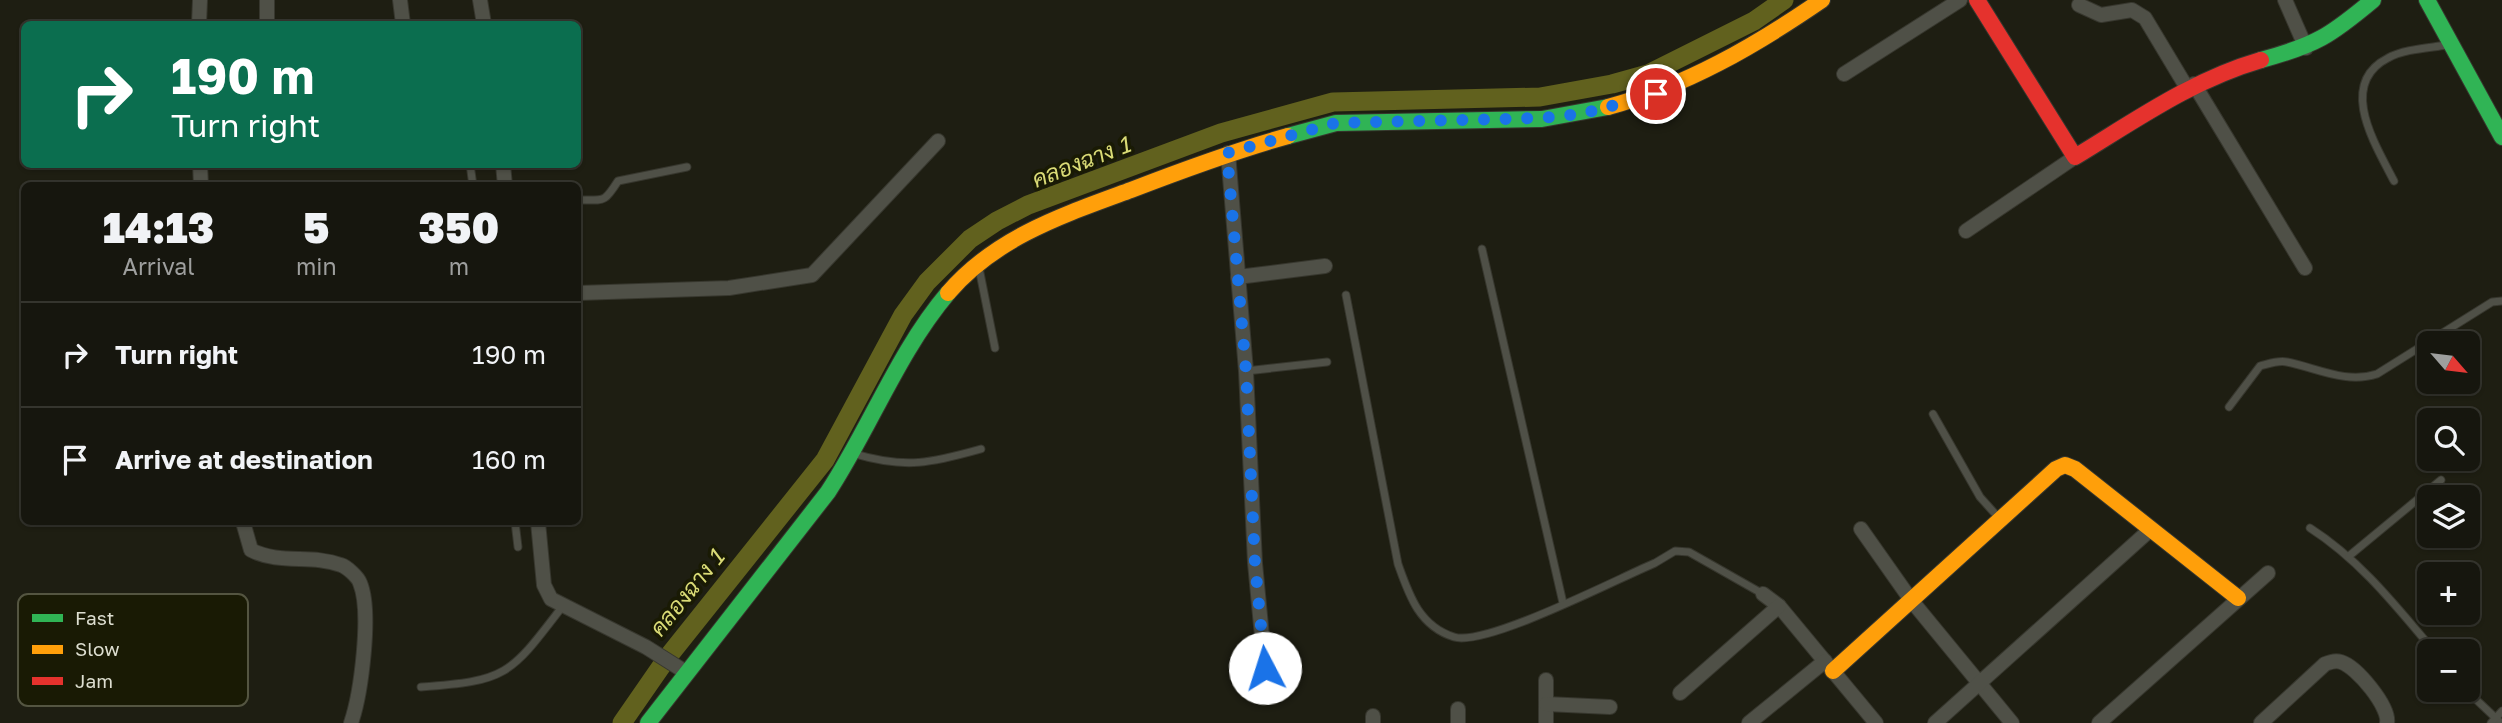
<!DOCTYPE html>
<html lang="en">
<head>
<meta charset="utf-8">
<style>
  :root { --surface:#16160e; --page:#23231c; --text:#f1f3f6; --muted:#9e9f9e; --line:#35352e }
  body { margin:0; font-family:"Golos Text",Sarabun,sans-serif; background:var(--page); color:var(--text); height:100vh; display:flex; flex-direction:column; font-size:26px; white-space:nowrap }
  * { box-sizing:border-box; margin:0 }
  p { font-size:23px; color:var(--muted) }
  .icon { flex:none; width:38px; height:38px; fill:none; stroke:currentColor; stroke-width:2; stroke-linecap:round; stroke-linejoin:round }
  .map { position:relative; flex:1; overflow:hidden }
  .sheet { position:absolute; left:21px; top:182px; width:560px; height:343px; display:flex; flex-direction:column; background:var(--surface); border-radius:10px; box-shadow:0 2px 5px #0004,0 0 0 2px var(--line) }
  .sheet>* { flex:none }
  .banner { position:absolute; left:21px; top:21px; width:560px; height:147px; border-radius:10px; box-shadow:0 2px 5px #0004,0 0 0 2px var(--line); background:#0b6e4f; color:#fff; overflow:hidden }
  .needle { width:46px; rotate:118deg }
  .buttons { position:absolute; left:2417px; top:331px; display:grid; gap:14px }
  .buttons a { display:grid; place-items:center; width:63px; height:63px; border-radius:10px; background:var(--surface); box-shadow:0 2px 5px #0004,0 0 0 2px var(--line); font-size:35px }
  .pin { position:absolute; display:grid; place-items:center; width:60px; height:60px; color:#fff; margin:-30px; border:4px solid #fff; border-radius:50%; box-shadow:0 2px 7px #0007 }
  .me { position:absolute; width:77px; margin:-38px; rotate:355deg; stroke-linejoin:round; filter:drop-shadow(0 0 5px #0008) }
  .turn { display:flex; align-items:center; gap:24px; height:147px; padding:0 35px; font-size:32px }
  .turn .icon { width:91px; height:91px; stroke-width:2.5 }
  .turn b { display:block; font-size:49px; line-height:60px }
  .eta { display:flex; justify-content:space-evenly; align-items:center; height:119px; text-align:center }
  .eta b { font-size:42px; font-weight:800; line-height:49px }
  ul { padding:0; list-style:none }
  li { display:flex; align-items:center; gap:21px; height:105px; padding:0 35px; border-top:2px solid var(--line) }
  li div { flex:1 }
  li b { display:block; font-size:26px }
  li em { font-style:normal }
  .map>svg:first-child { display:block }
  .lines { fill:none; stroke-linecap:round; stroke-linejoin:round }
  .canal { stroke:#61611e; stroke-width:19 }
  .lane-casing { stroke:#37372e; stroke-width:9 }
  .street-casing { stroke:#37372e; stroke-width:16 }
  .fast-casing { stroke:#37372e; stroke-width:18 }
  .slow-casing { stroke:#37372e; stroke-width:18 }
  .jam-casing { stroke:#37372e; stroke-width:18 }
  .lane { stroke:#4f5047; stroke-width:7 }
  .street { stroke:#4f5047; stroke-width:14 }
  .fast { stroke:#30b455; stroke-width:16 }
  .slow { stroke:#ff9f0a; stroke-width:16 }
  .jam { stroke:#e5322d; stroke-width:16 }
  .route { stroke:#1a73e8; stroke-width:12; stroke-dasharray:0 21.6 }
  .labels { text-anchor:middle; stroke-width:7; stroke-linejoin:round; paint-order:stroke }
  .water-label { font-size:23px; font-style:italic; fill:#dadb76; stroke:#191a04 }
  .key { fill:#191a04; stroke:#545541; stroke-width:2 }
  .key-label { font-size:19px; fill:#ddded0 }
</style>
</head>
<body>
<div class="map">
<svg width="2502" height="723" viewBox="0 0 2502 723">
  <rect width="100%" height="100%" fill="#1e1e12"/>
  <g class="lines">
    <polyline class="canal" points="622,723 667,658 825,460 903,315 927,282 970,239 997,221 1028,205 1221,133 1333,102 1540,97 1612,84 1648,74 1754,21 1784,0"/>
    <g class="lane-casing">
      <g id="lane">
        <polyline points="470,164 473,186"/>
        <path d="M 2394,181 C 2375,144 2337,84 2388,58 C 2404,49 2429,48 2447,45"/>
        <path d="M 578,200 C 605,200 604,203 618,181 L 687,167"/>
        <polyline points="1482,249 1563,603"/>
        <polyline points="979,268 995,348"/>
        <path d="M 1346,295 L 1398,564 C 1409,595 1419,626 1454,637 C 1486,647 1619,578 1655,563 L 1675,551 L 1689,552 L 1763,594"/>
        <polyline points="1246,371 1327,362"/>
        <path d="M 2229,407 L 2260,366 C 2268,364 2278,360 2287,362 C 2317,368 2346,384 2377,374 L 2492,302 L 2502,301"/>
        <polyline points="1933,414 1980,497 1998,517"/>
        <path d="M 855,454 C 906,469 931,463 981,449"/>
        <polyline points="515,522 518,547"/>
        <path d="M 2310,528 C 2360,560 2396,606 2434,651"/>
        <polyline points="2349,556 2441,480"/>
        <path d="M 421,687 C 507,681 510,675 562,607"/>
        <polyline points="2466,690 2501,723"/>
        <polyline points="2491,723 2502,711"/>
      </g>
    </g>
    <g class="street-casing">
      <g id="street">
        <polyline points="400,0 403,24"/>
        <polyline points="480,0 484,24"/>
        <polyline points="2285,0 2306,48"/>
        <polyline points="2079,5 2101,15 2132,10 2145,18 2187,88"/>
        <polyline points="267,20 267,0"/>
        <polyline points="199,24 200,0"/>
        <polyline points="1844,74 1960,0"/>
        <polyline points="2194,84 2305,268"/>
        <polyline points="1228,153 1246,371 1255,563 1265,668"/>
        <polyline points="200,164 201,186"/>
        <polyline points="503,164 505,186"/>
        <polyline points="1966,231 2075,157"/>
        <polyline points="1238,277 1325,266"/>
        <polyline points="578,293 729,288 812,275 938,141"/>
        <path d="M 243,522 L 251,550 C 280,565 311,554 341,565 C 347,567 358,577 360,583 C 372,612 361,694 351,723"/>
        <polyline points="538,522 544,585 551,599 646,647 684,671"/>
        <polyline points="1861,529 1911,600 2012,723"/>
        <polyline points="1763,594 1779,606 1876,723"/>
        <polyline points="1546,680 1546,723"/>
        <polyline points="1680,693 1779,606"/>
        <polyline points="1546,704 1610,707"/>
        <polyline points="1373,716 1373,723"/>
        <polyline points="1458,723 1458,709"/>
        <polyline points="1749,723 1825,661"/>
        <polyline points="1935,723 2151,529"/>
        <polyline points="2099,723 2268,573"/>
        <path d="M 2261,723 L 2325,664 C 2331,662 2335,660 2341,662 C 2357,667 2390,707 2387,723"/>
      </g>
    </g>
    <g class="fast-casing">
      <g id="fast">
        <polyline points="2427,0 2502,137"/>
        <path d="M 2261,60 C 2316,45 2330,36 2373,0"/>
        <polyline points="1288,136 1336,123 1542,119 1608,107"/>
        <path d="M 648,723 L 828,492 C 870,428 898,352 948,293"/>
      </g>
    </g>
    <g class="slow-casing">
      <g id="slow">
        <path d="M 1608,107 C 1686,86 1755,46 1822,0"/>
        <path d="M 948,293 C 996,237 1063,215 1131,190 C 1183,170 1234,151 1288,136"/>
        <polyline points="1833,671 2056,469 2065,465 2075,469 2238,598"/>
      </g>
    </g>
    <g class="jam-casing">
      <path id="jam" d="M 1977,0 L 2075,157 C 2136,120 2192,80 2261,60"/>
    </g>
    <use href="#lane" class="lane"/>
    <use href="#street" class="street"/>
    <use href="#fast" class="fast"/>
    <use href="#slow" class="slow"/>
    <use href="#jam" class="jam"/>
  </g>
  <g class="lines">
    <polyline class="route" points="1265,668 1255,564 1246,371 1227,153 1336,123 1542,118 1581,114 1656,94"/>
  </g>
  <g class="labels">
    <g class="water-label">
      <text transform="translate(1081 162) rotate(-21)" y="8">คลองฉาง 1</text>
      <text transform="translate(687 593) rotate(-51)" y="8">คลองฉาง 1</text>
    </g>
  </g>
  <rect x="18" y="594" width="230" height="112" rx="10" class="key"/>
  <rect x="32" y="614" width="31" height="8" fill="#30b455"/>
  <rect x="32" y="645" width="31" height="9" fill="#ff9f0a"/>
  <rect x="32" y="677" width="31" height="8" fill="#e5322d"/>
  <g class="key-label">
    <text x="75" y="625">Fast</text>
    <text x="75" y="656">Slow</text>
    <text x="75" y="688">Jam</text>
  </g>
</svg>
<div class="buttons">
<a><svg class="needle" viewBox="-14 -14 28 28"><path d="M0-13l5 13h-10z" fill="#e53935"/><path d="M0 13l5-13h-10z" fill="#9e9f9e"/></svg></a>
<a><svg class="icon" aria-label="search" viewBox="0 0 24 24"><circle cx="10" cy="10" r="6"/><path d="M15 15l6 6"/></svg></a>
<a><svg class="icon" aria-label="layers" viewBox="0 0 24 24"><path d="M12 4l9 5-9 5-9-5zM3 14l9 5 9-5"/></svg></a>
<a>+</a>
<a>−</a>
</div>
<div class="pin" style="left:1656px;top:94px;background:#d93025"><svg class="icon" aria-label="arrive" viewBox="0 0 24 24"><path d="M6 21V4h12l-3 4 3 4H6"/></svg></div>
<svg class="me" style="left:1265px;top:668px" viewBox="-20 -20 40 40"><circle r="19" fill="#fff"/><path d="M0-13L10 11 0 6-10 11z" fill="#1a73e8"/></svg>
<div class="banner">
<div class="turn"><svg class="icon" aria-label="right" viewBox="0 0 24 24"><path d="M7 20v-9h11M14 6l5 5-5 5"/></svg><div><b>190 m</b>Turn right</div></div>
</div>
<section class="sheet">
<div class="eta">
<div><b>14:13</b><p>Arrival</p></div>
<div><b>5</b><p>min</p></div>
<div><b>350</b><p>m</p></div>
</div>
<ul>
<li><svg class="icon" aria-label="right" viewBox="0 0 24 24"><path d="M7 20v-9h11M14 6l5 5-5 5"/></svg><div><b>Turn right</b></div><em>190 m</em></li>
<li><svg class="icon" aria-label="arrive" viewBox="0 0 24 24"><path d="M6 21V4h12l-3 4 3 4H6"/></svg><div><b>Arrive at destination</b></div><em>160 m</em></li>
</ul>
</section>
</div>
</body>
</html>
